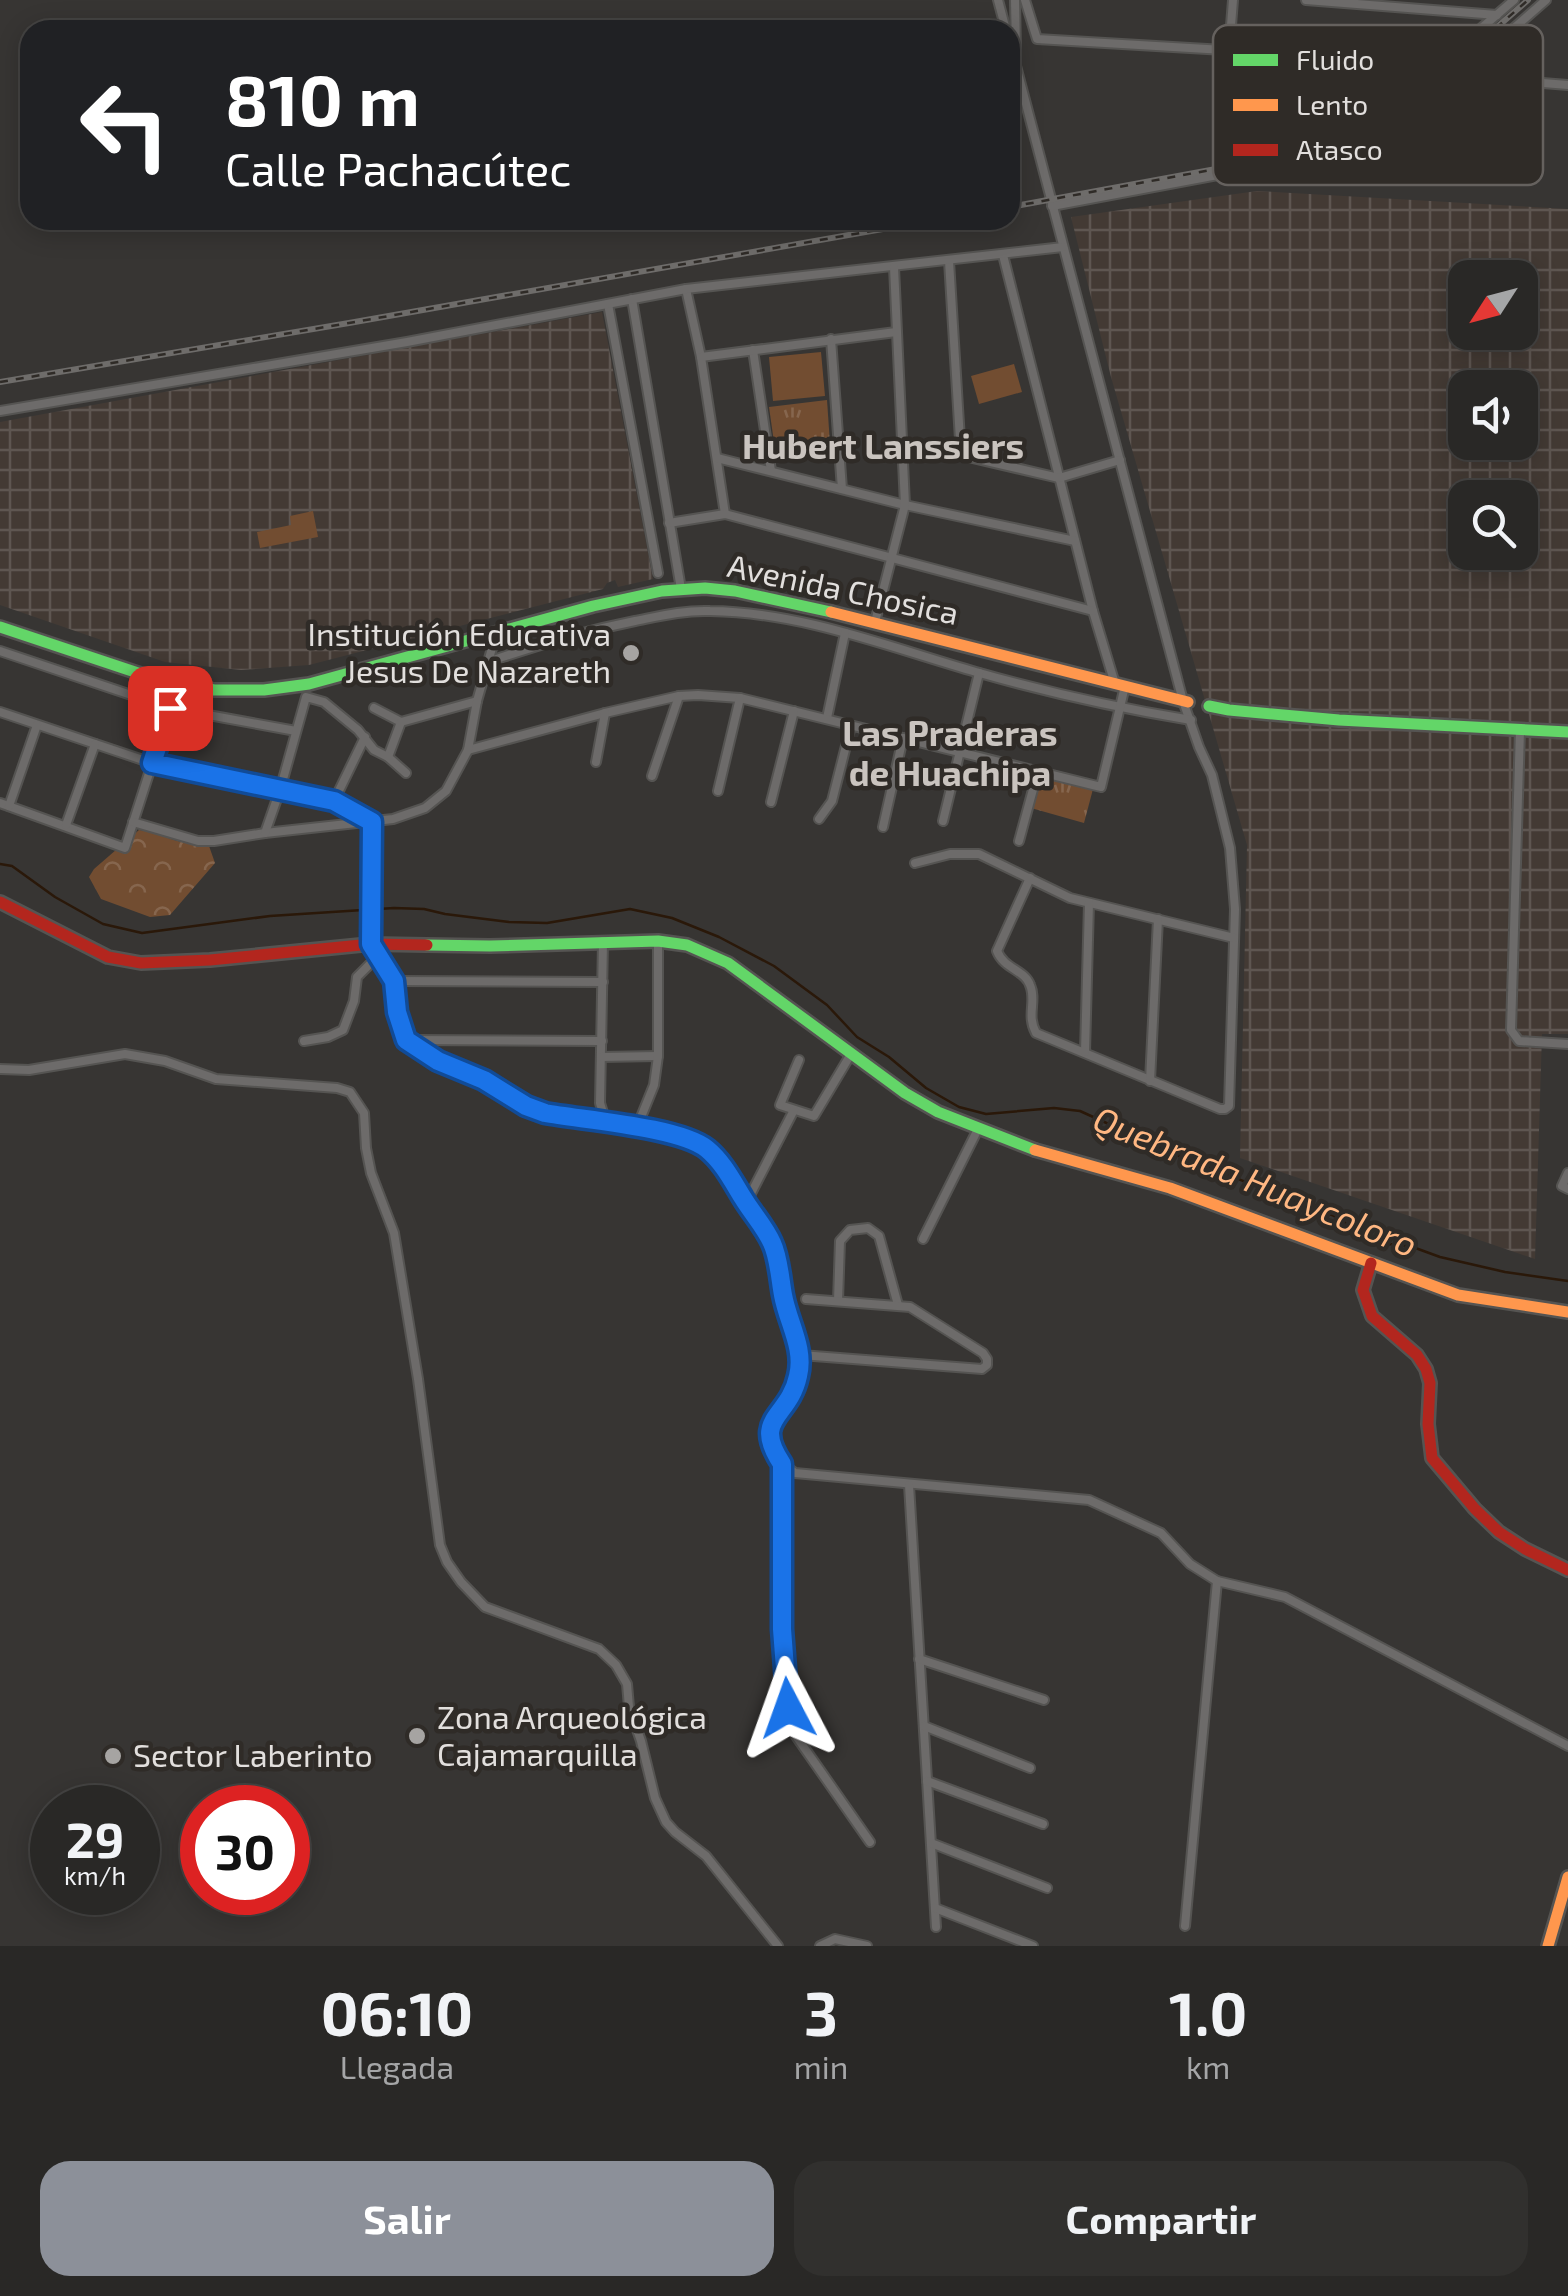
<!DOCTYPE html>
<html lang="es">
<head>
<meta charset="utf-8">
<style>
  :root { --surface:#292826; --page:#31302e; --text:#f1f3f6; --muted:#a5a6a7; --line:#454443; --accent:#8c9099 }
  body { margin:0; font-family:"Exo 2",sans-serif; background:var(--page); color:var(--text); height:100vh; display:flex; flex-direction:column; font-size:38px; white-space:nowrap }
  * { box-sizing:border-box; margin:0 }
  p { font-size:32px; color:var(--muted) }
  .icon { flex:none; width:55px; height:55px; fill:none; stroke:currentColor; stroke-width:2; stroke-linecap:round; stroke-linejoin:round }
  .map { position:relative; height:1946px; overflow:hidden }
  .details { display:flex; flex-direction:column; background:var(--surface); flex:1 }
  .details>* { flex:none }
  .guide { position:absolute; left:20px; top:20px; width:1000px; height:210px; border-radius:30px; box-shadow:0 5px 25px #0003,0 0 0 2px var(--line); background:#202124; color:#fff; overflow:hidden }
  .needle { width:65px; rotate:234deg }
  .tools { position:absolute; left:1448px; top:260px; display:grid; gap:20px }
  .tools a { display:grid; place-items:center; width:90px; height:90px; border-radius:20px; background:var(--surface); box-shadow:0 5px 25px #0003,0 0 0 2px var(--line); font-size:50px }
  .speed { position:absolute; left:30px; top:1785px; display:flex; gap:20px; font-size:50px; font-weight:700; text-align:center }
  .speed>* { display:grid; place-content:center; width:130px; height:130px; border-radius:50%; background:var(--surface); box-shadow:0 5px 25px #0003,0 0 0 2px var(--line); line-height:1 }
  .speed small { font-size:25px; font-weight:400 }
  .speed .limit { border:15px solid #d22; background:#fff; color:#111 }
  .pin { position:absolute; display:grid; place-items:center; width:85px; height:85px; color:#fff; margin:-42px; border-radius:20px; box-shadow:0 5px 15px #0006 }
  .me { position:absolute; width:110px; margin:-55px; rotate:356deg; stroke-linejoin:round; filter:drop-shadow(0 0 8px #0008) }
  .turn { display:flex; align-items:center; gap:35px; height:210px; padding:0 40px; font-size:45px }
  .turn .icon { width:130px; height:130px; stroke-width:2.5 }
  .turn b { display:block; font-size:70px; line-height:85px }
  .eta { display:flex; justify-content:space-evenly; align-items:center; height:170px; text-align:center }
  .eta b { font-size:60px; font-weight:700; line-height:70px }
  .button { display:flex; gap:20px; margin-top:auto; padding:20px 40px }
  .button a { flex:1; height:115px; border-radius:30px; background:var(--accent); color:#fff; font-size:40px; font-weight:700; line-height:115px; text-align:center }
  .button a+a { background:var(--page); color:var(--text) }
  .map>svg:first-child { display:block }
  .industrial { fill:url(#industrial-grid); fill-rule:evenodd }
  .grass { fill:#724d31 }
  .forest { fill:url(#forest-crowns) }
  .park { fill:url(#park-tufts) }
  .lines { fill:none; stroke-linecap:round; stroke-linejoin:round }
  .stream { stroke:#2a1809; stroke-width:2.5 }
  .street-casing { stroke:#555452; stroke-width:12 }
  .fast-casing { stroke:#555452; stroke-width:16 }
  .slow-casing { stroke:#555452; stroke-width:16 }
  .jam-casing { stroke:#555452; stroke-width:16 }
  .street { stroke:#6d6b6a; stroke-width:8 }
  .fast { stroke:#63d668; stroke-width:11 }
  .slow { stroke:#ff974d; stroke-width:11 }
  .jam { stroke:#b3261e; stroke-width:11 }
  .rail-casing { stroke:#6e6c6a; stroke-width:6 }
  .rail { stroke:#2f2b27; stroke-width:2.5; stroke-dasharray:8; stroke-linecap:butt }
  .route-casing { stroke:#114b97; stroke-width:25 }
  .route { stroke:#1a73e8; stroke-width:18 }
  .poi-dot { fill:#a6a4a2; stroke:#2f2b27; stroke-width:4 }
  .labels { text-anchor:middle; stroke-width:9; stroke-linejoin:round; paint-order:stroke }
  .street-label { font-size:32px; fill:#e2dfdd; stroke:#2f2b27 }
  .poi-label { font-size:32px; fill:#e2dfdd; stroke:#2f2b27; text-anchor:start }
  .neighbourhood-label { font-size:35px; font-weight:bold; fill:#cac4bf; stroke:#2f2b27 }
  .water-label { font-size:35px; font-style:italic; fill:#ffb782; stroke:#2f2b27 }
  .key { fill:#2f2b27; stroke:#65615e; stroke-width:2.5 }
  .key-label { font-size:28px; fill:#e2dfdd }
</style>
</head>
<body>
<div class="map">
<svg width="1568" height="1946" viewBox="0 0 1568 1946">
  <defs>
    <pattern id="industrial-grid" width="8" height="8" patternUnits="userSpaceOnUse" patternTransform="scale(2.5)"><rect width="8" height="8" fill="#433a34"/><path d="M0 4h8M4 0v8" fill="none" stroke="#5e5651"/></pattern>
    <pattern id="forest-crowns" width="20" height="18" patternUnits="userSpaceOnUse" patternTransform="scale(2.5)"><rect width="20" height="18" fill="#724d31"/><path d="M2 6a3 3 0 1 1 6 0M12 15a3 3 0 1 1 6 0" fill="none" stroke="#86664e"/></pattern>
    <pattern id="park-tufts" width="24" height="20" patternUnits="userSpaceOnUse" patternTransform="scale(2.5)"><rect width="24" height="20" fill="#724d31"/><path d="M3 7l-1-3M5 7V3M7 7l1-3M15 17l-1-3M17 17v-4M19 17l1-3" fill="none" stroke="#86664e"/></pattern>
  </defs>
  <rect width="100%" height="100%" fill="#373533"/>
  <g class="industrial">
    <path d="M 1257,191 L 1568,209 L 1568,1034 L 1542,1034 L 1535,1259 L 1240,1158 L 1247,845 L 1111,377 L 1071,217 ZM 1465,278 L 1520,278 L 1520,332 L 1465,332 ZM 1465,388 L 1520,388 L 1520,442 L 1465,442 ZM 1465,498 L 1520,498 L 1520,552 L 1465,552 Z"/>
    <polygon points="602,312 653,579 618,587 615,580 607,583 603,589 309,665 241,670 165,662 0,605 0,422"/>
  </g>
  <g class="grass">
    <polygon points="821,352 825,396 773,401 769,357"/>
    <polygon points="1014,364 1022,392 979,404 971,376"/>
    <polygon points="313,511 318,537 260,548 257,532 291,525 290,516"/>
  </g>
  <path class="forest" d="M 139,830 C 155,831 167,839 182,842 C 192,844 200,843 209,846 L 215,863 L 170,915 L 150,917 L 101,899 L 89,877 L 94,869 Z"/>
  <g class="park">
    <polygon points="827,400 830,444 774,442 769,407"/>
    <polygon points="1040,774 1093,789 1084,823 1031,808"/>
  </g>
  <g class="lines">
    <polyline class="stream" points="0,864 12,866 55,897 103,924 142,933 270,916 394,908 424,909 445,914 509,922 547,923 630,909 672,918 719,937 774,966 827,1005 857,1037 889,1057 926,1088 959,1107 986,1114 1054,1108 1080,1111 1186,1159 1332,1215 1371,1237 1388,1244 1410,1246 1440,1257 1505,1272 1568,1281"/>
    <g class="street-casing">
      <g id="street">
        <polyline points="998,0 1006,30"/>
        <polyline points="1015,0 1016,50"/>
        <polyline points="1025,0 1037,39 1258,52 1413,73 1568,85"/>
        <polyline points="1306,0 1497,15"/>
        <path d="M 1010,43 L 1183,701 L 1199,747 L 1212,775 L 1230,848 L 1235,909 L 1229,1106 L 1225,1109 L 1220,1109 L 1036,1033 C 1026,1015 1037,1001 1030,985 C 1025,970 1004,969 997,951 L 1030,878"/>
        <polyline points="1229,51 1233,0"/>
        <polyline points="1428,74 1514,0"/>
        <polyline points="1052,206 1287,162 1342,142 1423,99 1458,77 1546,0"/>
        <polyline points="1003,255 1093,611 1115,684"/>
        <polyline points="949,261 961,456"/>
        <polyline points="686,289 701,357 725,514"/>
        <polyline points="632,299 681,589"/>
        <polyline points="608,304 658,573"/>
        <polyline points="831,339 842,489"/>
        <polyline points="753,350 771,471"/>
        <polyline points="701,357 896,332"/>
        <polyline points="0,411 407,342 686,289 1063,247"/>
        <polyline points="904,442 1059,478 1120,460"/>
        <polyline points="717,458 905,505 1075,541"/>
        <polyline points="669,523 725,514 1093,611"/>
        <polyline points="875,622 905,505 894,267"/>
        <polyline points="0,651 170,708 296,731"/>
        <path d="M 488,662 C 537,645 585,631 635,621 C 660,616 684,610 710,611 C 801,612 889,647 976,672 C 1046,692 1118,708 1191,720"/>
        <polyline points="374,708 401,722"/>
        <polyline points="0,712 152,763 334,801 372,822 371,944 394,981 397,1012 406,1040 437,1061 484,1080 526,1106 545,1113 675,1134 705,1147 725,1171 773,1244 785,1308 801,1355 798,1377 792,1396 771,1423 770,1432 770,1443 776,1453 783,1464 795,1473 1089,1500 1161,1533 1190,1564 1217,1581 1285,1597 1568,1746"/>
        <polyline points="827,718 845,633"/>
        <polyline points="1520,730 1511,1030 1519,1041 1568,1044"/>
        <polyline points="468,750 605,713 679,696 698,695 740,698 1101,787 1125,686"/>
        <polyline points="388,757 401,722 477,701"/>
        <polyline points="596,762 605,713"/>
        <polyline points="652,776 679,696"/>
        <polyline points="718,791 740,698"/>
        <polyline points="334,801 365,737"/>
        <polyline points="771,802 794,711"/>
        <polyline points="0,803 125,848 170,708"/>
        <polyline points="9,806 37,725"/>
        <polyline points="819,819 832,801 851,726"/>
        <polyline points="943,821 979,673"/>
        <polyline points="133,822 198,841 214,841 265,833 393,819 425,808 446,791 468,750 477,701 496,634"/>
        <polyline points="66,825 95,744"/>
        <polyline points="883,827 903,738"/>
        <polyline points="265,833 280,790 306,697 324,702 358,730 374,750 388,757 406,773"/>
        <polyline points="1019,841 1038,771"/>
        <polyline points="915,863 950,854 979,854 1070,898 1234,938"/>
        <polyline points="603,941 600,1103 606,1123"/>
        <polyline points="394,981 603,982"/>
        <polyline points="406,1040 602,1041"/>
        <polyline points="304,1041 328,1037 343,1030 354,1001 357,977 377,957"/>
        <polyline points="1085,1052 1089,903"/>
        <polyline points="601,1057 658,1056"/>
        <polyline points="799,1060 780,1105 814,1116 851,1054"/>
        <polyline points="0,1069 29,1070 125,1054 165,1061 216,1079 337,1088 350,1092 364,1113 366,1148 371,1173 394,1233 418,1379 440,1545 447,1562 461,1582 485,1607 599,1649 616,1665 627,1684 629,1707 641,1741 655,1798 666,1822 675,1832 706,1856 778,1946"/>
        <polyline points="1150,1081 1158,919"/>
        <polyline points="637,1127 654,1085 658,1056 658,941"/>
        <polyline points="1568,1173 1562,1186 1568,1189"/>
        <polyline points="746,1203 794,1110"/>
        <polyline points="923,1239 978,1129"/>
        <polyline points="838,1301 840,1241 850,1230 868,1228 879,1236 898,1305"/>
        <polyline points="801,1355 982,1369 987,1365 987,1359 983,1353 910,1307 806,1299"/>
        <polyline points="783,1464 782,1629 788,1708 796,1736 870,1842"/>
        <polyline points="909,1485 936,1927"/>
        <polyline points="919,1659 1044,1700"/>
        <polyline points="924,1726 1030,1768"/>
        <polyline points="927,1781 1043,1824"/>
        <polyline points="931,1843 1047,1888"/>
        <polyline points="935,1908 1033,1946"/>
        <polyline points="1185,1926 1217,1581"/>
        <polyline points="820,1946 835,1939 867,1946"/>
      </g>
    </g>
    <g class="fast-casing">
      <g id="fast">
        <polyline points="0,627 153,678 214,690 264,690 309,684 593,606 662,591 705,588 735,591 831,612"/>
        <polyline points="1209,706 1229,710 1339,720 1568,732"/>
        <polyline points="427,945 490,946 658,941 687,945 728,963 905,1093 938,1112 1035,1150"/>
      </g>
    </g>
    <g class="slow-casing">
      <g id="slow">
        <polyline points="831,612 1188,702"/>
        <polyline points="1035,1150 1170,1188 1458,1295 1568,1312"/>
        <polyline points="1548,1946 1568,1877"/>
      </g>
    </g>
    <g class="jam-casing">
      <g id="jam">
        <polyline points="0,902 108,957 141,963 210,960 371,944 427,945"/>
        <polyline points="1371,1263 1363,1290 1372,1316 1417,1355 1426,1369 1430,1383 1428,1424 1432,1458 1475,1509 1499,1532 1525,1549 1568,1570"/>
      </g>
    </g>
    <use href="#street" class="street"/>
    <use href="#fast" class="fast"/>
    <use href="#slow" class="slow"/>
    <use href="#jam" class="jam"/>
    <g class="rail-casing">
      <g id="rail">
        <polyline points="1010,207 1254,162 1313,142 1380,114 1441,76 1528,0"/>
        <polyline points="0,382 349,323 934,220"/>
      </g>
    </g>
    <use href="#rail" class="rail"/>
  </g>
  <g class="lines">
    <g class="route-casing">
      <path id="route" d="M 170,708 L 152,763 L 334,801 L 372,822 L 371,944 L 394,981 L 397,1012 L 406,1040 L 438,1061 L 484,1080 L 526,1106 L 545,1113 C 583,1120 680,1127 707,1149 C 723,1162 733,1182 743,1198 C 752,1213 765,1227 772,1243 C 779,1258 780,1279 783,1295 C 788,1323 805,1348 798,1376 C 789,1419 751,1417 782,1464 L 782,1629 L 788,1708"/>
    </g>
    <use href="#route" class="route"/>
  </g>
  <g class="poi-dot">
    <circle cx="631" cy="653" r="10"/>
    <circle cx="417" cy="1736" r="10"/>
    <circle cx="113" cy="1756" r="10"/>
  </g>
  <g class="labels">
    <g class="street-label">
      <text transform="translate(843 590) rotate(12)" y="11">Avenida Chosica</text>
    </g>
    <g class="poi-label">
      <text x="611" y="646" text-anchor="end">Institución Educativa<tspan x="611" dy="37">Jesus De Nazareth</tspan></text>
      <text x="437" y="1729">Zona Arqueológica<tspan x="437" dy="37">Cajamarquilla</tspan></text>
      <text x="133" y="1767">Sector Laberinto</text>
    </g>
    <g class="neighbourhood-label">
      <text x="883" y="459">Hubert Lanssiers</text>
      <text x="950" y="746">Las Praderas<tspan x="950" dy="40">de Huachipa</tspan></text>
    </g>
    <g class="water-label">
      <text transform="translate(1255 1182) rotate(22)" y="12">Quebrada Huaycoloro</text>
    </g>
  </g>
  <rect x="1213" y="25" width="330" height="160" rx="15" class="key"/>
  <rect x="1233" y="54" width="45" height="12" fill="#63d668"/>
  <rect x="1233" y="99" width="45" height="12" fill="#ff974d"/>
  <rect x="1233" y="144" width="45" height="12" fill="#b3261e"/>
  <g class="key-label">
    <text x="1296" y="70">Fluido</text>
    <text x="1296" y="115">Lento</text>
    <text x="1296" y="160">Atasco</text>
  </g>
</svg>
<div class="tools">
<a><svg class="needle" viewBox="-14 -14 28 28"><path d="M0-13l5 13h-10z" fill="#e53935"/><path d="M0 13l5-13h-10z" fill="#a5a6a7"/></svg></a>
<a><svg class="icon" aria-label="sound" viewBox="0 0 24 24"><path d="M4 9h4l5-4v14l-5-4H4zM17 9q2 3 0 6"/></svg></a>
<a><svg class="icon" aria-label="search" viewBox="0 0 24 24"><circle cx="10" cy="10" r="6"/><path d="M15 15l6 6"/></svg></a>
</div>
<div class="speed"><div>29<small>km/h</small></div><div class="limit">30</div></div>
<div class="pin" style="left:170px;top:708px;background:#d93025"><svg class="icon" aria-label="arrive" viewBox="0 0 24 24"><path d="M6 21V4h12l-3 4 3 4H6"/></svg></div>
<svg class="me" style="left:788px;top:1708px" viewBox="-20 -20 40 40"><path d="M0-17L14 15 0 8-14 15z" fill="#1a73e8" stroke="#fff" stroke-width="4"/></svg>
<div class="guide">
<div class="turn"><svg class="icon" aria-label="left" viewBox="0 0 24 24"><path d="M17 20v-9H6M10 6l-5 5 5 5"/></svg><div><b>810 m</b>Calle Pachacútec</div></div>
</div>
</div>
<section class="details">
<div class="eta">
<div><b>06:10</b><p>Llegada</p></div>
<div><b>3</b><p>min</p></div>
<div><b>1.0</b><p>km</p></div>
</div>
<div class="button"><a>Salir</a><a>Compartir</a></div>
</section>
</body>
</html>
